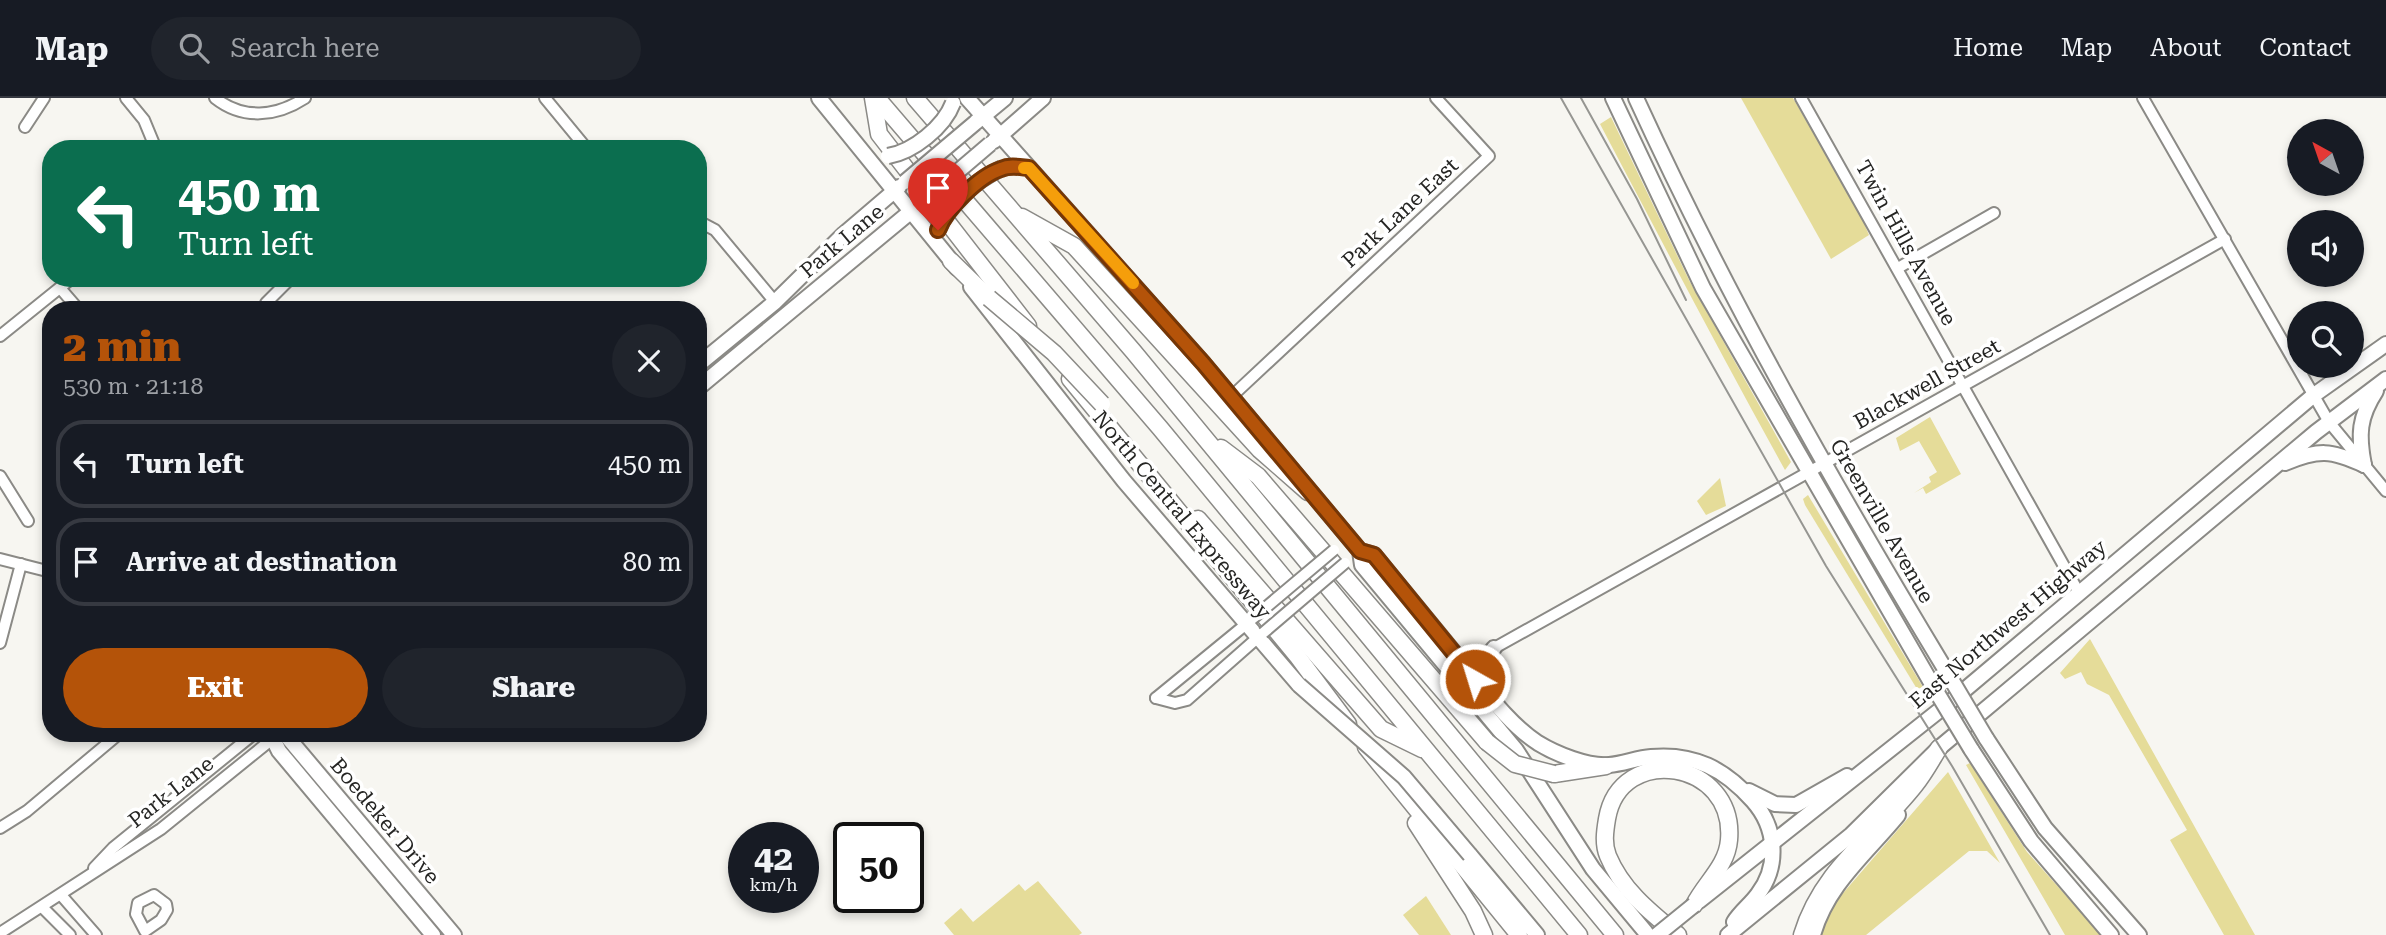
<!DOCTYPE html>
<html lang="en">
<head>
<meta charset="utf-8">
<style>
  :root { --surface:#171b24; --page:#20242c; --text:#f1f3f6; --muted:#9ea1a6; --line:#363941; --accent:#b45309 }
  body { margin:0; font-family:"Roboto Serif",serif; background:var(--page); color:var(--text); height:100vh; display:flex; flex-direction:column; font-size:26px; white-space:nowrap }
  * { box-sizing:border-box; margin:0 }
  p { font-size:23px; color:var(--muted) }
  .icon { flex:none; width:38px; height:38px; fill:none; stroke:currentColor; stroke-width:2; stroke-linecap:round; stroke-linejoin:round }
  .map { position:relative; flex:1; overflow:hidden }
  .side { position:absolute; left:42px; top:203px; width:665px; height:441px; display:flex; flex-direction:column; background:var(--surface); border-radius:28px; box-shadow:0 4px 10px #0003 }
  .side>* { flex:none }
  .top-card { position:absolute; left:42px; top:42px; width:665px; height:147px; border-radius:28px; box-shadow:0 4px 10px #0003; background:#0b6e4f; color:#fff; overflow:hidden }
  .needle { width:46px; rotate:320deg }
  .controls { position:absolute; left:2287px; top:21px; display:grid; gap:14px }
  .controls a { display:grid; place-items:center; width:77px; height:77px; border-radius:50%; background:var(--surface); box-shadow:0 4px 10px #0003; font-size:35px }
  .speed { position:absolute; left:728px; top:724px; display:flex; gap:14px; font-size:35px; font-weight:700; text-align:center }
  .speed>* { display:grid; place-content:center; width:91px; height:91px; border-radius:50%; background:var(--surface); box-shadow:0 4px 10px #0003; line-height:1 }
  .speed small { font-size:18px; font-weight:400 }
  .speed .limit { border:4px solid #111; border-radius:10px; background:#fff; color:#111 }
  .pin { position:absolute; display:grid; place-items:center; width:60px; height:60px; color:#fff; margin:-72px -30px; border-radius:50% 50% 50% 0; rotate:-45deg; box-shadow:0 0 7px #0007 }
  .pin .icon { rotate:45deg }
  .me { position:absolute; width:77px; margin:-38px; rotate:321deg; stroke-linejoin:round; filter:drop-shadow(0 0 5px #0008) }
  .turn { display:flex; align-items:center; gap:24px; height:147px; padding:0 21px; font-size:32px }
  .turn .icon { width:91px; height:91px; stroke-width:2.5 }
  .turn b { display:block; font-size:49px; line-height:60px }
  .round { display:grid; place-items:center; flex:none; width:74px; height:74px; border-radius:37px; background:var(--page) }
  .overview { display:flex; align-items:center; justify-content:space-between; height:119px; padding:0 21px }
  h1 { font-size:42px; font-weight:800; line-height:52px; color:var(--accent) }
  .cta { display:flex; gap:14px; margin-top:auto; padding:14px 21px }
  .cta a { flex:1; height:80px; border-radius:42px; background:var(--accent); color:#fff; font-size:28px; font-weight:800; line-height:80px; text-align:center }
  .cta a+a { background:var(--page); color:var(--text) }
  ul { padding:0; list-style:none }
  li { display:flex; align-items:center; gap:21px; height:88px; margin:0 14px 10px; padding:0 7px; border:4px solid var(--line); border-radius:28px }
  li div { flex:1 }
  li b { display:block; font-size:26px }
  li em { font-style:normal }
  header { display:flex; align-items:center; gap:42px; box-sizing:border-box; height:98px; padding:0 35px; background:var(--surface); border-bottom:2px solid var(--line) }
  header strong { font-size:33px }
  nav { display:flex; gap:38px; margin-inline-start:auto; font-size:24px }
  .search { width:490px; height:63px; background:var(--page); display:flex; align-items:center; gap:18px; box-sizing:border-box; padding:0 24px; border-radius:38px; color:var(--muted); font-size:26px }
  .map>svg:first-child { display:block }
  .green { fill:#e5dc99 }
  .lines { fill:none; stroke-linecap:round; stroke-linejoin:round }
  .minor-casing { stroke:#8b8a86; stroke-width:14 }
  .major-casing { stroke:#8b8a86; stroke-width:18 }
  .highway-casing { stroke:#8b8a86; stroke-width:19 }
  .minor { stroke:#fff; stroke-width:10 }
  .major { stroke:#fff; stroke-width:14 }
  .highway { stroke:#fff; stroke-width:16 }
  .tram { stroke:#969692; stroke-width:2 }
  .minor-bridge-casing { stroke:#8b8a86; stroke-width:14; stroke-linecap:butt }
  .major-bridge-casing { stroke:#8b8a86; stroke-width:18; stroke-linecap:butt }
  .highway-bridge-casing { stroke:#8b8a86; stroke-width:19; stroke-linecap:butt }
  .minor-bridge { stroke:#fff; stroke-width:10 }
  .major-bridge { stroke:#fff; stroke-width:14 }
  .highway-bridge { stroke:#fff; stroke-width:16 }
  .route-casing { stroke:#753606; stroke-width:18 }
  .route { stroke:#b45309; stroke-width:12 }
  .slow { stroke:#f59e0b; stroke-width:12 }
  .labels { text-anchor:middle; stroke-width:7; stroke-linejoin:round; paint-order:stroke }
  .street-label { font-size:21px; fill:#252523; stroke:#fff }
</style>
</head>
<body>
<header>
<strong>Map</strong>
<div class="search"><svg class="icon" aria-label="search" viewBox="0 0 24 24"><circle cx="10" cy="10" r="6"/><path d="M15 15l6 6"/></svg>Search here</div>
<nav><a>Home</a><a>Map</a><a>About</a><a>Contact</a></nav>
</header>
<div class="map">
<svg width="2386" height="837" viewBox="0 0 2386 837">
  <rect width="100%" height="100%" fill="#f7f6f1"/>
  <g class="green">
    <polygon points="1741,0 1793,0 1860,116 1869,137 1831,161"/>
    <path d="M 1611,19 L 1689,182 L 1791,364 L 1785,372 C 1721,257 1661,142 1600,26 Z"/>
    <polygon points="1930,319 1961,376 1926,396 1923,390 1914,395 1931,384 1929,379 1937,374 1919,343 1900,353 1896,340"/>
    <polygon points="1720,380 1726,408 1706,417 1697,403"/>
    <polygon points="1808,397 1923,589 1917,591 1805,407 1803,401"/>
    <polygon points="2090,541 2255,837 2224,837 2170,742 2187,732 2109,597 2087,586 2081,574 2065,581 2060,575"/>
    <polygon points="1970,665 2027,754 2101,837 2065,837 1966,667"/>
    <polygon points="1948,674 2000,765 1987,753 1969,753 1866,837 1818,837 1831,809"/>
    <polygon points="1038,783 1082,835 1079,837 954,837 944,825 961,810 973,824 1019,786 1025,793"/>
    <polygon points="1426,798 1451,837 1419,837 1403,817"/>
  </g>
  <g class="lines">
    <g class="minor-casing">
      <g id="minor">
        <polyline points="126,0 144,22 156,51"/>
        <path d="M 215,0 C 243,22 276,19 305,0"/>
        <polyline points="545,0 587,51"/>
        <polyline points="1801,0 2078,493"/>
        <polyline points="2143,0 2329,324 2386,393"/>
        <polyline points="25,29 44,0"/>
        <polyline points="698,123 715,132 775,204"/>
        <polyline points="1898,170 1994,115"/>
        <polyline points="60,190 79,212"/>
        <polyline points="266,205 291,180"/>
        <polyline points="0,238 72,180"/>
        <polyline points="1231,299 1489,58 1436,0"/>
        <polyline points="0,378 28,423"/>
        <polyline points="0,461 51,474"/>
        <polyline points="0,545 21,466"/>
        <polyline points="1464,567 2225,141"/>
        <polyline points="1156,600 1175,605 1187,602 1263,535"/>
        <polyline points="1156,600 1250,523"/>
        <polyline points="0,730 27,713 120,635"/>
        <polyline points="94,770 113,750 255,635"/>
        <polyline points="61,797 96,837"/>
        <polygon points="154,797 166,806 167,812 161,822 145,833 136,816 138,805"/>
        <polyline points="43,810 70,837"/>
        <polyline points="0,835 161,731 271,642"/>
      </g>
    </g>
    <g class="major-casing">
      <g id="major">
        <polyline points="819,0 957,170"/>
        <polyline points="967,0 1203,265 1360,453 1362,467 1516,652 1593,771 1648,837"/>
        <polyline points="1613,0 1703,190 1933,588"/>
        <path d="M 1636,0 C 1727,199 1835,389 1948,576"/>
        <polyline points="976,24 1005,0"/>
        <polyline points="994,43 1043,0"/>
        <polyline points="971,189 1124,383 1299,587"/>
        <polyline points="698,267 775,204 844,136 899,89"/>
        <polyline points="698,290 915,110"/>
        <path d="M 2285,365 C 2319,351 2331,352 2364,367"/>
        <path d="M 2364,367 C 2358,337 2359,319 2376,293"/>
        <path d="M 1360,453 L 1374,457 C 1404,494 1435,531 1465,568 C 1487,595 1509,626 1538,645 C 1556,656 1588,669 1609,667 C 1623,666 1637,660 1651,659 C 1694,655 1725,671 1753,703 C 1776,729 1780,767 1758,796 C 1751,806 1741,813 1734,824"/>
        <polyline points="1475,581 1479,569 1494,550"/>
        <polyline points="270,635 279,653 433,837"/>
        <polyline points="284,635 454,837"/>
        <polyline points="1986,640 2045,730 2139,837"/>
        <polyline points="1971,651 2031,743 2111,837"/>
        <polyline points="1749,693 1775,706 1796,707 1847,678"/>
        <polyline points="1470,757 1537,837"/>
        <polyline points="1699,803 1955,600 2314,297 2386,246"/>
        <polyline points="1728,837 1851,737 1939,650 2316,334 2386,281"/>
        <path d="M 1813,837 C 1827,787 1866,756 1898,717"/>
      </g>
    </g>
    <g class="highway-casing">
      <g id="highway">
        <polyline points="873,0 879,36 1028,228"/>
        <polyline points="877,0 1160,330 1579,837"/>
        <polyline points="915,0 1133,253 1615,837"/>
        <polyline points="1022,119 1074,148 1260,352 1308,394"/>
        <polyline points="951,163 989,200"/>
        <polyline points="1070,281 1298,559 1348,626"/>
        <polyline points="1221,350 1258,378 1487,644"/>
        <polyline points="1198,421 1381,631 1422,651"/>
        <polyline points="1366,649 1519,837"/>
        <polyline points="1554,676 1606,668"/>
        <polyline points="1416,725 1473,813 1484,837"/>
        <path d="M 1678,837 C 1650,814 1622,792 1608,758 C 1603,746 1605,733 1607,721 C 1620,644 1736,662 1729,742 C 1727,768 1705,785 1694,807"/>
        <path d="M 1802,837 C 1822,771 1874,739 1915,687 C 1924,676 1931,663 1939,650"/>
      </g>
    </g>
    <use href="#minor" class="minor"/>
    <use href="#major" class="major"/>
    <use href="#highway" class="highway"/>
    <g class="tram">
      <polyline points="1561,0 1826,468 1952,668 2050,837"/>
      <polyline points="1581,0 1637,101 1686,202"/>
    </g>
    <g class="minor-bridge-casing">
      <g id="minor-bridge">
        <polyline points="1252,521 1334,452"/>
        <polyline points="1263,535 1345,465"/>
      </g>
    </g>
    <g class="major-bridge-casing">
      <g id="major-bridge">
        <path d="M 888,58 C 913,54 944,29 953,5"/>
        <polyline points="905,84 975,25"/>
        <polyline points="922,104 990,46"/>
        <path d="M 938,132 C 947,106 977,82 1002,70"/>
        <polyline points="1948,576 1986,640"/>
        <polyline points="1299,587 1404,679 1470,757"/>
        <polyline points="1933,588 1971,651"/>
        <polyline points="1657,837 1694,807"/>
      </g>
    </g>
    <g class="highway-bridge-casing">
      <g id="highway-bridge">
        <polyline points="989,200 1054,255 1102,306"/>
        <polyline points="1487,644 1515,666 1554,676"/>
      </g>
    </g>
    <use href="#minor-bridge" class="minor-bridge"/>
    <use href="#major-bridge" class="major-bridge"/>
    <use href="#highway-bridge" class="highway-bridge"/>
  </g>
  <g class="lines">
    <g class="route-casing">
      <path id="route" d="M 938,132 C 946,111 979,78 1001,71 C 1010,67 1019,69 1029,70 L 1203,265 L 1360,453 L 1374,457 L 1475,581"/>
    </g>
    <use href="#route" class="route"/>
    <polyline class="slow" points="1024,70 1029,70 1133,185"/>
  </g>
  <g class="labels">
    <g class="street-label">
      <text transform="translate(1400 115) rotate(-43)" y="7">Park Lane East</text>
      <text transform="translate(842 143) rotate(-40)" y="7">Park Lane</text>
      <text transform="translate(1906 145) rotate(61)" y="7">Twin Hills Avenue</text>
      <text transform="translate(1927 286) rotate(-29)" y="7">Blackwell Street</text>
      <text transform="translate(1182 417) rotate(50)" y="7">North Central Expressway</text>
      <text transform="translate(1882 423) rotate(60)" y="7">Greenville Avenue</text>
      <text transform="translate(2008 526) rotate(-40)" y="7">East Northwest Highway</text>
      <text transform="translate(171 694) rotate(-38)" y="7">Park Lane</text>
      <text transform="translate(385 723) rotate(50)" y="7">Boedeker Drive</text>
    </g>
  </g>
</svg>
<div class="controls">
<a><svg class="needle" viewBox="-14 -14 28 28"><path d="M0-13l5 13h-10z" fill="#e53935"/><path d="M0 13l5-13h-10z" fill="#9ea1a6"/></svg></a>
<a><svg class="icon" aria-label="sound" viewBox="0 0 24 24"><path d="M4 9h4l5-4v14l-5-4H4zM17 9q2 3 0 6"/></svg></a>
<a><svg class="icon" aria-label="search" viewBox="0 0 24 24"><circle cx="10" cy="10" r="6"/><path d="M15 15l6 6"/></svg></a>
</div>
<div class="speed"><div>42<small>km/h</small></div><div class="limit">50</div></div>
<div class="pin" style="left:938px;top:132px;background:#d93025"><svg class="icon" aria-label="arrive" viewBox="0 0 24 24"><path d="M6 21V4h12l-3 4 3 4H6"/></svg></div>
<svg class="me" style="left:1475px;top:581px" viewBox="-20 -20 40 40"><circle r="17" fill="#b45309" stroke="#fff" stroke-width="3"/><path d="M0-11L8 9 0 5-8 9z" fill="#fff"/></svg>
<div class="top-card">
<div class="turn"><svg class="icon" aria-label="left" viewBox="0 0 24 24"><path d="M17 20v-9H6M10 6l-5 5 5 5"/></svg><div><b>450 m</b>Turn left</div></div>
</div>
<section class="side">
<div class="overview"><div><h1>2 min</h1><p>530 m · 21:18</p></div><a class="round"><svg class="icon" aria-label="close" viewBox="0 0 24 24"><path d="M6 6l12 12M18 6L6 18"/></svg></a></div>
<ul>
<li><svg class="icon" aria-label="left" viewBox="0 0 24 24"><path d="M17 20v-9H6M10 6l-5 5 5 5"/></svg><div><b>Turn left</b></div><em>450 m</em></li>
<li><svg class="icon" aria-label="arrive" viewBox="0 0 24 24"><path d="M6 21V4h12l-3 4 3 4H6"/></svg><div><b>Arrive at destination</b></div><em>80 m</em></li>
</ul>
<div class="cta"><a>Exit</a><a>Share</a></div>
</section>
</div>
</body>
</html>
